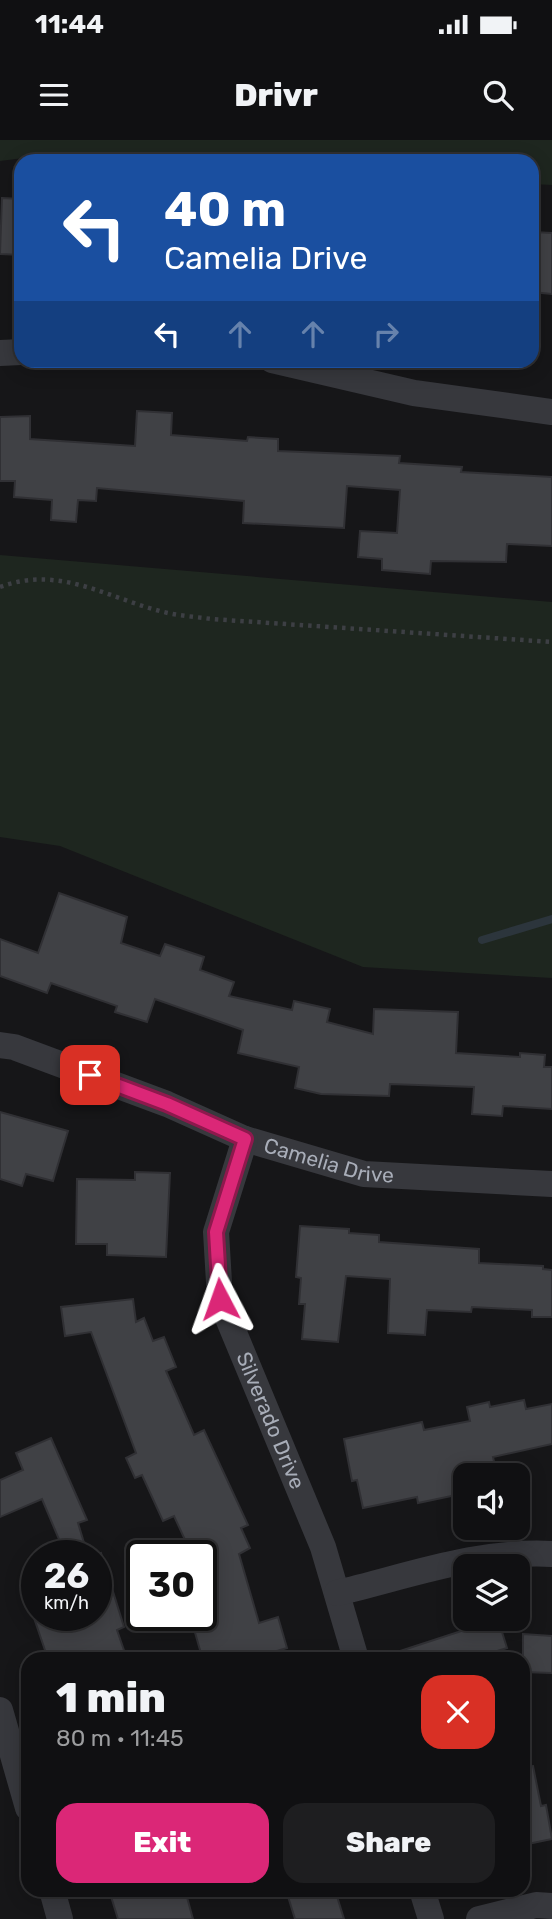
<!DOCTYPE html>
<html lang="en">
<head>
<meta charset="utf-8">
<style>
  :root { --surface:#101012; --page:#1e1e20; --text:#f1f3f6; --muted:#9c9d9f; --line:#303032; --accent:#db2777 }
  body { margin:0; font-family:Rubik,sans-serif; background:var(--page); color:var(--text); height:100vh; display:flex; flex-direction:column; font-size:26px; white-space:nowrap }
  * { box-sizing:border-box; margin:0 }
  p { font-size:23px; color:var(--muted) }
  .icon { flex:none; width:38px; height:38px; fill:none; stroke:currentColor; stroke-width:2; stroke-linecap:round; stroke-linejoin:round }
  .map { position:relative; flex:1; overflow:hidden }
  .details { position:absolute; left:21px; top:1512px; width:509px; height:245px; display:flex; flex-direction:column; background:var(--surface); border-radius:21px; box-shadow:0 4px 18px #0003,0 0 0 2px var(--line) }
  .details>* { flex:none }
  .banner { position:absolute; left:14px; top:14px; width:525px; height:214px; border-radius:21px; box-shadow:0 4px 18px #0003,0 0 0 2px var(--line); background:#1a4fa0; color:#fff; overflow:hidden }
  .fabs { position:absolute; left:453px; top:1323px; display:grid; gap:14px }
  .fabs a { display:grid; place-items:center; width:77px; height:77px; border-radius:14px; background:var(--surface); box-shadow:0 4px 18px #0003,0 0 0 2px var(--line); font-size:35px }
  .speed { position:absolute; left:21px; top:1400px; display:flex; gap:14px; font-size:35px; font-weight:700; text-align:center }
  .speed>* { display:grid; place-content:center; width:91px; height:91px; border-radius:50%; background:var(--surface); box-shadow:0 4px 18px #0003,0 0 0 2px var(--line); line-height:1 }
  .speed small { font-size:18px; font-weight:400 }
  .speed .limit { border:4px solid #111; border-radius:10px; background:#fff; color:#111 }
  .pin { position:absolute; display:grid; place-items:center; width:60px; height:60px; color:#fff; margin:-30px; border-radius:14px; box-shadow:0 4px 10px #0006 }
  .me { position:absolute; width:77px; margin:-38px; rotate:356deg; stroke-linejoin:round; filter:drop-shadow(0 0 5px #0008) }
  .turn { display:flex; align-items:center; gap:24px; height:147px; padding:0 35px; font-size:32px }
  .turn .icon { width:91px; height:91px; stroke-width:2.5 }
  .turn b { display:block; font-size:49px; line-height:60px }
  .lanes { display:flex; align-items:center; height:66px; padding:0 35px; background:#0003; justify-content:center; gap:35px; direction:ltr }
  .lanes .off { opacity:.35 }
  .round { display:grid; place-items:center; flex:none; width:74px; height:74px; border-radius:21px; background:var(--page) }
  .summary { display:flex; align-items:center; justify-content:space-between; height:119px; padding:0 35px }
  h1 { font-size:42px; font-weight:800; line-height:52px }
  .cta { display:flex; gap:14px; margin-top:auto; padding:14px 35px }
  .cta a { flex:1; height:80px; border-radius:21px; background:var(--accent); color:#fff; font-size:28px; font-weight:800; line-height:80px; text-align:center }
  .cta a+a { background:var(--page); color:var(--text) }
  .status { display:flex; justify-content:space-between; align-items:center; height:49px; padding:0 35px; background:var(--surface); direction:ltr }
  .status svg { height:19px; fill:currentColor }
  header { display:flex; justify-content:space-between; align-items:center; height:91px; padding:0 35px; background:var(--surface); font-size:32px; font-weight:800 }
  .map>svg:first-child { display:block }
  .green { fill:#1e261f }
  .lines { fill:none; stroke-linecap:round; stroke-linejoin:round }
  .stream { stroke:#2c353c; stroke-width:8 }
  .building { fill:#404145; stroke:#303034; stroke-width:2 }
  .path { stroke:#3d3f44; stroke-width:4.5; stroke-dasharray:3.5 5; stroke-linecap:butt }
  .minor { stroke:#37383d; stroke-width:26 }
  .route-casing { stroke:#8e194d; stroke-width:18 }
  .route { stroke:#db2777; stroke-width:12 }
  .labels { text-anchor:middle; stroke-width:6; stroke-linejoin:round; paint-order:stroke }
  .street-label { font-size:21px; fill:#a8adb8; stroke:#111113 }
</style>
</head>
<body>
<div class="status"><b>11:44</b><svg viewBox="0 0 49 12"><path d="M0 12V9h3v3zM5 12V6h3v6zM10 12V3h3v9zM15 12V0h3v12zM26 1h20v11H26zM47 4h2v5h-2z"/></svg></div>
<header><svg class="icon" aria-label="menu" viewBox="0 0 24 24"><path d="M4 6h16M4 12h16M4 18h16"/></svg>Drivr<svg class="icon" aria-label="search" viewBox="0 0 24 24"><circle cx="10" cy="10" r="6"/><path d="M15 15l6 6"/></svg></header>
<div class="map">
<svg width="552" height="1779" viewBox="0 0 552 1779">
  <rect width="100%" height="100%" fill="#161618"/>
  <g class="green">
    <polygon points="0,0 552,0 552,45 532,44 532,21 183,21 55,14 0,21"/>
    <polygon points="0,415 552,462 552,838 363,827 60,706 0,697"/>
  </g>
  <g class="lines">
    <polyline class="stream" points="482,800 552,779"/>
  </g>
  <g class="building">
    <polygon points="2,58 21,59 21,115 0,114"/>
    <polygon points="533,92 552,93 552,154 532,152"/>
    <polygon points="137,271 172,273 171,295 247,301 248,297 278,299 278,311 400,316 399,323 462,327 461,332 552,337 552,406 507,404 506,422 431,421 430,434 382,430 382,419 358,417 360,391 397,393 400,350 347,346 344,388 243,383 244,361 97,348 96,361 78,360 76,382 51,380 52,360 14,357 15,341 0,341 0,277 30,276 30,299 135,306"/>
    <polygon points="59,753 127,777 121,803 160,816 165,804 204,817 200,830 234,842 229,856 292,870 294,861 330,869 327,882 373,894 374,869 458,872 456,913 520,917 520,913 545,915 544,927 552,927 552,969 503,966 502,976 472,974 474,947 390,944 389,956 321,954 295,948 299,927 238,913 243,890 155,859 147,882 115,872 117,866 51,843 47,853 0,836 0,799 38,813"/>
    <polygon points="0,972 68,991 53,1041 26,1034 22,1046 0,1039"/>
    <polygon points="135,1032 170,1033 166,1117 107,1115 107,1104 76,1104 77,1039 135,1040"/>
    <polygon points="300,1086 349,1089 349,1093 379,1095 379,1102 479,1109 479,1123 543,1126 543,1129 552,1130 552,1177 532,1177 532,1170 472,1167 471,1172 427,1170 425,1195 388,1193 390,1139 346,1136 338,1202 302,1199 305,1164 299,1164 301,1138 296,1137"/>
    <polygon points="133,1159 136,1182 144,1178 153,1201 164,1197 176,1227 166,1231 194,1295 204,1290 248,1385 241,1388 250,1408 239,1414 259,1483 278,1477 287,1508 250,1519 217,1519 216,1513 202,1517 190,1475 201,1475 201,1457 216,1453 203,1407 191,1413 174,1376 163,1381 142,1335 135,1338 126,1318 136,1313 91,1192 65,1196 61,1167"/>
    <polygon points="524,1260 526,1269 552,1264 552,1304 493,1317 497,1335 466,1335 466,1353 418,1363 417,1357 363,1368 357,1340 352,1341 344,1299 422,1282 424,1290 470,1281 467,1267 489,1262 490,1267"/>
    <polygon points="51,1298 87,1380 78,1383 88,1416 66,1416 42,1359 0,1377 0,1340 23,1330 16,1313"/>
    <polygon points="101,1413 124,1487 117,1490 127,1519 48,1519 33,1475 96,1475 96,1414"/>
    <polygon points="498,1479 507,1508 471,1519 392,1519 391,1514"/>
    <polygon points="523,1494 552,1496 552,1533 523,1532"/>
    <polygon points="533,1626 541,1666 546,1665 552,1699 523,1705 523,1627"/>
    <polygon points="109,1750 185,1750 193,1779 118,1779"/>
    <polygon points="286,1750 335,1750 344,1779 295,1779"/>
  </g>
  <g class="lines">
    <path class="path" d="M 0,447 C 61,424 110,460 168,473 C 182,476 197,477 211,479 L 552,502"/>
    <g class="minor">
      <polyline points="0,213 21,212"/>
      <polyline points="272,220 414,253 552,272"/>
      <path id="s1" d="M 0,905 L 14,907 L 167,964 L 245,999 L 364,1034 L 552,1044"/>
      <path id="s2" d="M 245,999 L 216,1092 L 220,1159 L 323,1407 L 356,1519"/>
      <path d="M 337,1453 C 409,1436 477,1410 552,1414"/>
      <polyline points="0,1570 28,1668"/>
      <polyline points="52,1750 60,1779"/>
      <polyline points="422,1750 431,1779"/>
      <polyline points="479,1779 536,1765 552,1766"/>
    </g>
  </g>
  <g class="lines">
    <g class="route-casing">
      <polyline id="route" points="90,935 167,964 245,999 216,1092 220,1159"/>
    </g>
    <use href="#route" class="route"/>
  </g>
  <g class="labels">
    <g class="street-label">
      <text dy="7" stroke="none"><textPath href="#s1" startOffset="350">Camelia Drive</textPath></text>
      <text dy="7" stroke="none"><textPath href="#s2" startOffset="296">Silverado Drive</textPath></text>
    </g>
  </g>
</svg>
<div class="fabs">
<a><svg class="icon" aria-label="sound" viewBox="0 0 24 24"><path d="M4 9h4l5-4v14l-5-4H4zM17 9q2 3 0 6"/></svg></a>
<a><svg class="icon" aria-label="layers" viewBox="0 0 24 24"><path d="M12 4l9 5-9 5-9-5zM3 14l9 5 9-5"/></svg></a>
</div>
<div class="speed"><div>26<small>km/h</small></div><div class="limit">30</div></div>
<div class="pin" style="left:90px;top:935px;background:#d93025"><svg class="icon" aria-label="arrive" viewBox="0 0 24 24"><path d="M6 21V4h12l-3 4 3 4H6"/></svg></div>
<svg class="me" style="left:220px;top:1159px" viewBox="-20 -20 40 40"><path d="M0-17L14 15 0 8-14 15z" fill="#db2777" stroke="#fff" stroke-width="4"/></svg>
<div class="banner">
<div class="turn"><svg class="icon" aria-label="left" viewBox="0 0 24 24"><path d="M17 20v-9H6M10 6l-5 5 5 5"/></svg><div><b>40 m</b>Camelia Drive</div></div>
<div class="lanes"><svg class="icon" aria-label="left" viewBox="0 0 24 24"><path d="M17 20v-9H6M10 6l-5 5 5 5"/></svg><svg class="icon off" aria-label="ahead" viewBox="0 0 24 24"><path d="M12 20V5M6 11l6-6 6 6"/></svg><svg class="icon off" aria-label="ahead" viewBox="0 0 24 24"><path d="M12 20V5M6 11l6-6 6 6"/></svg><svg class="icon off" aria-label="right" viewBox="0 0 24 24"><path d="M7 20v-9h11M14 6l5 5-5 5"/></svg></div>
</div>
<section class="details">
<div class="summary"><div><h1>1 min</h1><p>80 m · 11:45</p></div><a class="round" style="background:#d93025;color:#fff"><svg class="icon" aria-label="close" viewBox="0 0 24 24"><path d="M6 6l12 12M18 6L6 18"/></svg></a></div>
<div class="cta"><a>Exit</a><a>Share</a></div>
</section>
</div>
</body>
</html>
